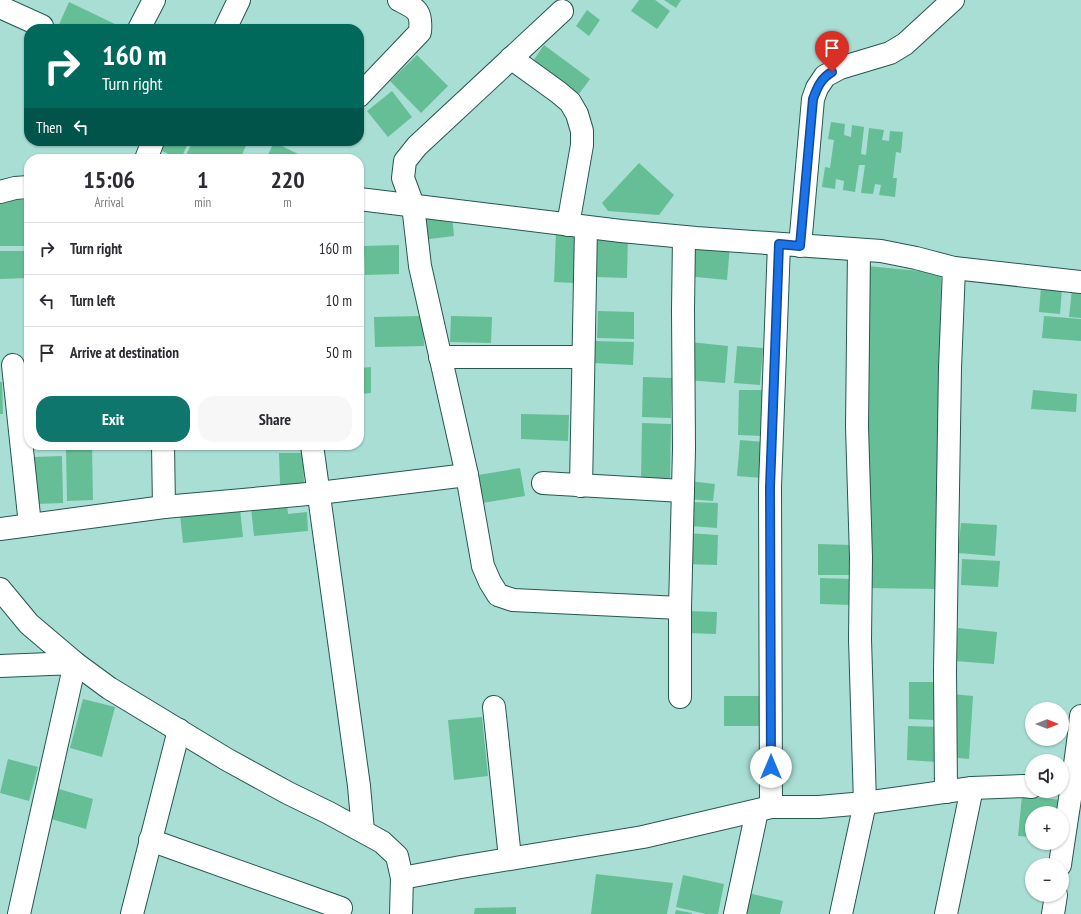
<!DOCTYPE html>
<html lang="en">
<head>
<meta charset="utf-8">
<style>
  :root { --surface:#fff; --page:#f7f7f7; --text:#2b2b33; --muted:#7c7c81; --line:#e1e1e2; --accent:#0f766e }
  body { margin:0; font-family:"PT Sans Narrow",sans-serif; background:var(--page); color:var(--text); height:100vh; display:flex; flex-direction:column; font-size:15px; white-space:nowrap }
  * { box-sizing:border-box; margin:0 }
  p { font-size:13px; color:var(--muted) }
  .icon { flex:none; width:22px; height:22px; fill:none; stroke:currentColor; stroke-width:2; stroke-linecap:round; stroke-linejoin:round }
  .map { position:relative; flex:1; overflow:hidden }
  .side { position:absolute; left:24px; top:154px; width:340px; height:296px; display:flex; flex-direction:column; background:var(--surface); border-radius:16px; box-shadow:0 1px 3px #0004 }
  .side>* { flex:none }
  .top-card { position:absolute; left:24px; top:24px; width:340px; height:122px; border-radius:16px; box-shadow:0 1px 3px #0004; background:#00695c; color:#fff; overflow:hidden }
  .needle { width:26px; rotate:90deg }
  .tools { position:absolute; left:1025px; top:702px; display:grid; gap:8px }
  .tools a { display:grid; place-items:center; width:44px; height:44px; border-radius:50%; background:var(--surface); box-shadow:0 1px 3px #0004; font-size:20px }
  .pin { position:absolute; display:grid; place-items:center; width:34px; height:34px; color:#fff; margin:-41px -17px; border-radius:50% 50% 50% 0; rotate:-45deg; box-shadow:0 0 4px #0007 }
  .pin .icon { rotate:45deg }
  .me { position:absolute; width:44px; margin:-22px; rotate:0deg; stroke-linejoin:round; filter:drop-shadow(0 0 3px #0008) }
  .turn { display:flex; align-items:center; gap:14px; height:84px; padding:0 12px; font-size:18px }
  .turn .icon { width:52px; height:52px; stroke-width:2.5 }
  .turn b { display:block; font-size:28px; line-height:34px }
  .then { display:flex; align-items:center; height:38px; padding:0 12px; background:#0003; gap:8px; font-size:15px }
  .eta { display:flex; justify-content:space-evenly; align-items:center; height:68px; text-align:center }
  .eta b { font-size:24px; font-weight:800; line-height:28px }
  .button { display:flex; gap:8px; margin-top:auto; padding:8px 12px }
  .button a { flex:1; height:46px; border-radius:16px; background:var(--accent); color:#fff; font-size:16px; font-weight:800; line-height:46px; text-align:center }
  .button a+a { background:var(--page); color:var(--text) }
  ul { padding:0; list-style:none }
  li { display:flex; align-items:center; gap:12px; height:52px; padding:0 12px; border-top:1px solid var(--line) }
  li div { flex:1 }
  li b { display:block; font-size:15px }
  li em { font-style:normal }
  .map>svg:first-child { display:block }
  .building { fill:#66be96 }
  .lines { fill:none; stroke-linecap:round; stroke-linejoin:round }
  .minor-casing { stroke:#255850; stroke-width:24 }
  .minor { stroke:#fff; stroke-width:22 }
  .route-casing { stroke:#114b97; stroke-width:10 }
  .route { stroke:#1a73e8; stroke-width:7 }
</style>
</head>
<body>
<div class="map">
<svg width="1081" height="914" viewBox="0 0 1081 914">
  <rect width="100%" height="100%" fill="#a9ded4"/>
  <g class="building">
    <polygon points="639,0 655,0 670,11 657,29 631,11"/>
    <polygon points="664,0 681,0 676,8"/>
    <polygon points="69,2 117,25 116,29 57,29"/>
    <polygon points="587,10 600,20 589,36 576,26"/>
    <polygon points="544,45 590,79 579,94 533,61"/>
    <polygon points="417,55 448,86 421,113 390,81"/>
    <polygon points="392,91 412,117 388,137 367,111"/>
    <polygon points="831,122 845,124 844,135 851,137 852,125 864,127 861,154 866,155 869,128 884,130 882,140 889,141 890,131 903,132 901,153 896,152 893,178 897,178 895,197 879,195 881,185 875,184 873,194 861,193 865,165 859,165 855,192 843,190 844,181 836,179 835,189 822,187 825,167 830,168 834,140 828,139"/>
    <polygon points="161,141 189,141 181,159 157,149"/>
    <polygon points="193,141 248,141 240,159 184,159"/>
    <polygon points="274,142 308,159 266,159"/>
    <polygon points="639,163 674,195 659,215 608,211 602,203"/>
    <polygon points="0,200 28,200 29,246 0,246"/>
    <polygon points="418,211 452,215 454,236 421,240"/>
    <polygon points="556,233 577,234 574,283 554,282"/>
    <polygon points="597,235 628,236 627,278 596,277"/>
    <polygon points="690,242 730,246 727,280 686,276"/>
    <polygon points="399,245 399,274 365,275 364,246"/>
    <polygon points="0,251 27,251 28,278 0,279"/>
    <polygon points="867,266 941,273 938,589 866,588"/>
    <polygon points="1041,287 1062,289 1060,314 1039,312"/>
    <polygon points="1072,289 1081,289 1081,318 1069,317"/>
    <polygon points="359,295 361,295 362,333 359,333"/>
    <polygon points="598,311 634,312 634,339 597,338"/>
    <polygon points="423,316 424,346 375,347 374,317"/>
    <polygon points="451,316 492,317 491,343 450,342"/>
    <polygon points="1044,316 1081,319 1081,341 1042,338"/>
    <polygon points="594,341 634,342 633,365 593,363"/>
    <polygon points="690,342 728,346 725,383 687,380"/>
    <polygon points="737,346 763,348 760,385 734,383"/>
    <polygon points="371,367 371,393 359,394 359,368"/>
    <polygon points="643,377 672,378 671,418 642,417"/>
    <polygon points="0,382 2,382 3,414 0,414"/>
    <polygon points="739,390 763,390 762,436 738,435"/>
    <polygon points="1033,390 1077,394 1076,412 1031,409"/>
    <polygon points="521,414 569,415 568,441 521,439"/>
    <polygon points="642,423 671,424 670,482 641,481"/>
    <polygon points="740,440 765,442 762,478 737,476"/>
    <polygon points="92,447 93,500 67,501 66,448"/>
    <polygon points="279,453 303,453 304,485 280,485"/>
    <polygon points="62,456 63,503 35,504 34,457"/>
    <polygon points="520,468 525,496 482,503 478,475"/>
    <polygon points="689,481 715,484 713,501 688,499"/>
    <polygon points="691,502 718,503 717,528 690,526"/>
    <polygon points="287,504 288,514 307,512 308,531 254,536 251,508"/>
    <polygon points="240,509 243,537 183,543 180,515"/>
    <polygon points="961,523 997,525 995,556 958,553"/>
    <polygon points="686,533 718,535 717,565 684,564"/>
    <polygon points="818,544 851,545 851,575 818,575"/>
    <polygon points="962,559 1000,561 998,587 961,585"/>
    <polygon points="820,578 853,579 852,605 820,604"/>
    <polygon points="688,611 717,612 716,634 687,633"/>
    <polygon points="958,628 997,632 994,664 955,661"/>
    <polygon points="909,682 937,682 936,720 909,719"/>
    <polygon points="952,694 973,696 969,759 948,757"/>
    <rect x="724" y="696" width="40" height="30"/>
    <polygon points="83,699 115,707 102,757 70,748"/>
    <polygon points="482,717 488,776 454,780 448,720"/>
    <polygon points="908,726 939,727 937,762 907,760"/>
    <polygon points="8,759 38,767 29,801 0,793"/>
    <polygon points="59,789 93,799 86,829 51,819"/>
    <polygon points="1022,796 1062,800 1061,813 1032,813 1032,837 1018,836"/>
    <polygon points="596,874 673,883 667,914 591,914"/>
    <polygon points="683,875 724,884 718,914 706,914 676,907"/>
    <polygon points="748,893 783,901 780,914 744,914"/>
    <polygon points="516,907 516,914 474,914 475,908"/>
    <polygon points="676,910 692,913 692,914 675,914"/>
  </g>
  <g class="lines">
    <g class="minor-casing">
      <g id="minor">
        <polyline points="0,7 42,26"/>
        <polyline points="562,11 417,146 405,161 403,178 413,205 420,266 467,475 483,566 490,582 498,595 513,600 680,608"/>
        <polyline points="139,29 154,0"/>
        <polyline points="225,29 239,0"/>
        <polyline points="511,58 558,92 570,102 577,114 582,131 582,145 568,225"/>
        <path d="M 359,96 L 420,32 C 422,11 417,9 399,0"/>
        <polyline points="146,159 153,141"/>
        <polyline points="0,192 15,188 29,187"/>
        <polyline points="359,199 621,231 696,238 881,251 916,258 954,268 1081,282"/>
        <polyline points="800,246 813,99 817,88 825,76 840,68 890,53 905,44 953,0"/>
        <polyline points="440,357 583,357"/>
        <polyline points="13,365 30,525"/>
        <polyline points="163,445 164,507"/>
        <polyline points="312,445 359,786 363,831"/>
        <polyline points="543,483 683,491"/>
        <polyline points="581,486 586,227"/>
        <polyline points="0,529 164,507 319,493 467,475"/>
        <polyline points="0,589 29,624 75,663 109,688 226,759 288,793 329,813 382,842 397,856 402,878 401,914"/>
        <polyline points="0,666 75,663 19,914"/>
        <polyline points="680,697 680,608 684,449 683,310 684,237"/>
        <polyline points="494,707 510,858"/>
        <polyline points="946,792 945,671 950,368 954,268"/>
        <polyline points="771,807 770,487 779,244"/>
        <polyline points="150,840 341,908"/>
        <path d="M 1060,865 C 1067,815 1076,766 1081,716"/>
        <polyline points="402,878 461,867 643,837 771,807 819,807 865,803 972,788 1023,786 1032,787"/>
        <polyline points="132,914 179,730"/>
        <polyline points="735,914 757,811"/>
        <polyline points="841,914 865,803 860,639 861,557 857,427 859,250"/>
        <polyline points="946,914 972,788"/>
        <polyline points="1053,914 1056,895"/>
      </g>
    </g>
    <use href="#minor" class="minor"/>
  </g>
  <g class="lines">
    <g class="route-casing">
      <path id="route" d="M 771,767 L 770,487 L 779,244 L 800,246 L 813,99 C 817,88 821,78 832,72"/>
    </g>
    <use href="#route" class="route"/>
  </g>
</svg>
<div class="tools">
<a><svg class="needle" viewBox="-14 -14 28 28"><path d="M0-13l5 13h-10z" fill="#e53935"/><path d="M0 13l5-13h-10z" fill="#7c7c81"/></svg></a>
<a><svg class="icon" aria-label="sound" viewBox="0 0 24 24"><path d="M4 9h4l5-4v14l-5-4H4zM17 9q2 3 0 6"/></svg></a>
<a>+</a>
<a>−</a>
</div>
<div class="pin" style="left:832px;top:72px;background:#d93025"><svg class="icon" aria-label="arrive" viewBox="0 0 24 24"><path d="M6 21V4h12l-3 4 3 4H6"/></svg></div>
<svg class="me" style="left:771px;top:767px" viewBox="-20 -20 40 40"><circle r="19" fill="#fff"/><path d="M0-13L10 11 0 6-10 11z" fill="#1a73e8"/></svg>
<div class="top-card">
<div class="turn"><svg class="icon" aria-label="right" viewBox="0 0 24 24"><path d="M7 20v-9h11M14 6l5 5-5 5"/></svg><div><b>160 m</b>Turn right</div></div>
<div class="then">Then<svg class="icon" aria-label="left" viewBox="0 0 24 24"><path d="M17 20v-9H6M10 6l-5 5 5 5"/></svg></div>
</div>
<section class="side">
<div class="eta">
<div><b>15:06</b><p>Arrival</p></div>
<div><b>1</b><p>min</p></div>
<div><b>220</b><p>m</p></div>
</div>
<ul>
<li><svg class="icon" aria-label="right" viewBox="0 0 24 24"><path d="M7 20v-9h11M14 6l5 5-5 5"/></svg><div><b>Turn right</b></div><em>160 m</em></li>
<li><svg class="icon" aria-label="left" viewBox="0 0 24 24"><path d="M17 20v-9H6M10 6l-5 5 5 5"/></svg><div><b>Turn left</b></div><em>10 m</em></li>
<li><svg class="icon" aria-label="arrive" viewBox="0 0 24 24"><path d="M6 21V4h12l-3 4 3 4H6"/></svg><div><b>Arrive at destination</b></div><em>50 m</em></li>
</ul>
<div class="button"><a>Exit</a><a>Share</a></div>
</section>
</div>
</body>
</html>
